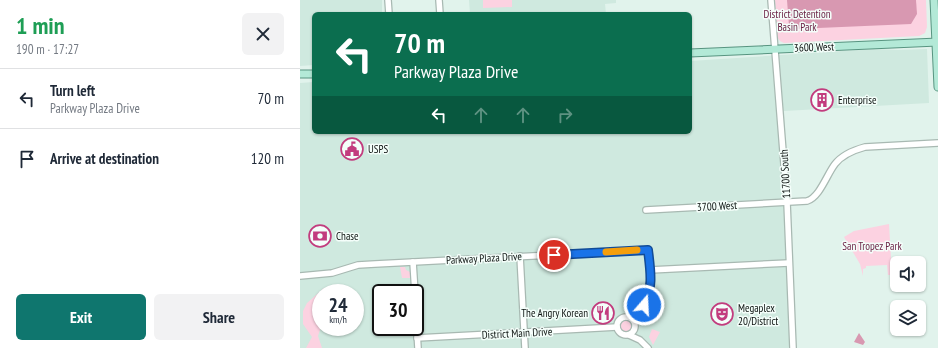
<!DOCTYPE html>
<html lang="en">
<head>
<meta charset="utf-8">
<style>
  :root { --surface:#fff; --page:#f2f2f3; --text:#1f2937; --muted:#747a83; --line:#e0e1e3; --accent:#0f766e }
  body { margin:0; font-family:"PT Sans Narrow",sans-serif; background:var(--page); color:var(--text); height:100vh; display:flex; flex-direction:column; font-size:15px; white-space:nowrap }
  * { box-sizing:border-box; margin:0 }
  p { font-size:13px; color:var(--muted) }
  .icon { flex:none; width:22px; height:22px; fill:none; stroke:currentColor; stroke-width:2; stroke-linecap:round; stroke-linejoin:round }
  .map { position:relative; flex:1; overflow:hidden }
  .sheet { display:flex; flex-direction:column; background:var(--surface); width:300px }
  .sheet>* { flex:none }
  .hud { position:absolute; left:12px; top:12px; width:380px; height:122px; border-radius:6px; box-shadow:0 1px 3px #0004; background:#0b6e4f; color:#fff; overflow:hidden }
  .buttons { position:absolute; left:590px; top:256px; display:grid; gap:8px }
  .buttons a { display:grid; place-items:center; width:36px; height:36px; border-radius:6px; background:var(--surface); box-shadow:0 1px 3px #0004; font-size:20px }
  .speed { position:absolute; left:12px; top:284px; display:flex; gap:8px; font-size:20px; font-weight:700; text-align:center }
  .speed>* { display:grid; place-content:center; width:52px; height:52px; border-radius:50%; background:var(--surface); box-shadow:0 1px 3px #0004; line-height:1 }
  .speed small { font-size:10px; font-weight:400 }
  .speed .limit { border:2px solid #111; border-radius:6px; background:#fff; color:#111 }
  .pin { position:absolute; display:grid; place-items:center; width:34px; height:34px; color:#fff; margin:-17px; border:2px solid #fff; border-radius:50%; box-shadow:0 1px 4px #0007 }
  .me { position:absolute; width:44px; margin:-22px; rotate:19deg; stroke-linejoin:round; filter:drop-shadow(0 0 3px #0008) }
  .turn { display:flex; align-items:center; gap:14px; height:84px; padding:0 16px; font-size:18px }
  .turn .icon { width:52px; height:52px; stroke-width:2.5 }
  .turn b { display:block; font-size:28px; line-height:34px }
  .lanes { display:flex; align-items:center; height:38px; padding:0 16px; background:#0003; justify-content:center; gap:20px; direction:ltr }
  .lanes .off { opacity:.35 }
  .round { display:grid; place-items:center; flex:none; width:42px; height:42px; border-radius:6px; background:var(--page) }
  .headline { display:flex; align-items:center; justify-content:space-between; height:68px; padding:0 16px }
  h1 { font-size:24px; font-weight:800; line-height:30px; color:#1e9e55 }
  .cta { display:flex; gap:8px; margin-top:auto; padding:8px 16px }
  .cta a { flex:1; height:46px; border-radius:6px; background:var(--accent); color:#fff; font-size:16px; font-weight:800; line-height:46px; text-align:center }
  .cta a+a { background:var(--page); color:var(--text) }
  ul { padding:0; list-style:none }
  li { display:flex; align-items:center; gap:12px; height:60px; padding:0 16px; border-top:1px solid var(--line) }
  li div { flex:1 }
  li b { display:block; font-size:15px }
  li em { font-style:normal }
  main { display:flex; flex:1; min-height:0 }
  .map>svg:first-child { display:block }
  .built { fill:#cfe9df; fill-rule:evenodd }
  .green { fill:#fcd2e1 }
  .water { fill:#d898b1 }
  .lines { fill:none; stroke-linecap:round; stroke-linejoin:round }
  .minor-casing { stroke:#a8b9b2; stroke-width:8 }
  .major-casing { stroke:#589480; stroke-width:9 }
  .minor { stroke:#fff; stroke-width:5.5 }
  .major { stroke:#b3e9d7; stroke-width:7 }
  .route-casing { stroke:#114b97; stroke-width:10 }
  .route { stroke:#1a73e8; stroke-width:7 }
  .slow { stroke:#f59e0b; stroke-width:7 }
  .labels { text-anchor:middle; stroke-width:3; stroke-linejoin:round; paint-order:stroke }
  .park-label { font-size:11px; fill:#681d41; stroke:#f4fefa }
  .street-label { font-size:11px; fill:#0c1210; stroke:#f4fefa }
  .poi-label { font-size:11px; fill:#0c1210; stroke:#f4fefa; text-anchor:start }
</style>
</head>
<body>
<main>
<section class="sheet">
<div class="headline"><div><h1>1 min</h1><p>190 m · 17:27</p></div><a class="round"><svg class="icon" aria-label="close" viewBox="0 0 24 24"><path d="M6 6l12 12M18 6L6 18"/></svg></a></div>
<ul>
<li><svg class="icon" aria-label="left" viewBox="0 0 24 24"><path d="M17 20v-9H6M10 6l-5 5 5 5"/></svg><div><b>Turn left</b><p>Parkway Plaza Drive</p></div><em>70 m</em></li>
<li><svg class="icon" aria-label="arrive" viewBox="0 0 24 24"><path d="M6 21V4h12l-3 4 3 4H6"/></svg><div><b>Arrive at destination</b></div><em>120 m</em></li>
</ul>
<div class="cta"><a>Exit</a><a>Share</a></div>
</section>
<div class="map">
<svg width="638" height="348" viewBox="0 0 638 348">
  <rect width="100%" height="100%" fill="#e1f3ec"/>
  <g class="built">
    <polygon points="0,0 82,0 82,14 14,14 14,65 0,66"/>
    <polygon points="169,0 316,0 316,3 305,4 306,14 170,14"/>
    <path d="M 573,49 L 598,50 L 627,49 L 629,103 L 484,111 L 493,348 L 0,348 L 0,83 L 14,82 L 14,132 L 390,132 L 390,61 ZM 21,293 L 55,293 L 55,327 L 21,327 ZM 81,293 L 115,293 L 115,327 L 81,327 Z"/>
  </g>
  <g class="green">
    <polygon points="183,0 212,0 212,7 183,8"/>
    <polygon points="475,0 626,0 627,27 625,33 619,36 484,43 480,41 477,37"/>
    <polygon points="589,224 592,275 588,275 587,265 566,266 566,268 563,269 563,276 560,264 544,237 554,231"/>
    <polygon points="100,267 105,267 106,270 110,272 111,278 102,278"/>
    <polygon points="24,288 24,293 21,293 21,327 18,336 22,348 6,348 12,337 3,324 3,311 7,303"/>
    <polygon points="351,305 359,317 351,321 348,314"/>
    <circle cx="326" cy="326" r="5.5"/>
    <polygon points="352,329 360,332 353,345 349,337"/>
  </g>
  <g class="water">
    <polygon points="487,0 616,0 617,14 611,24 495,29 489,26"/>
    <polygon points="559,333 565,342 563,345 554,342"/>
  </g>
  <g class="lines">
    <g class="minor-casing">
      <g id="minor">
        <polyline points="88,0 89,14"/>
        <polyline points="139,0 140,14"/>
        <polyline points="471,0 487,202 493,348"/>
        <path d="M 346,210 L 507,201 C 520,197 527,174 535,164 C 542,155 554,150 565,147 L 638,143"/>
        <polyline points="220,256 225,348"/>
        <polyline points="113,262 115,293"/>
        <polyline points="350,270 489,263"/>
        <path d="M 0,276 L 32,273 L 58,265 L 75,264 L 349,250 C 350,277 356,302 328,317"/>
        <polyline points="115,301 118,348"/>
        <circle cx="326" cy="326" r="9"/>
        <polyline points="329,335 340,340 348,348"/>
        <polyline points="117,338 317,327"/>
      </g>
    </g>
    <g class="major-casing">
      <g id="major">
        <polyline points="634,0 638,87"/>
        <polyline points="390,53 638,42"/>
        <polyline points="0,74 14,74"/>
      </g>
    </g>
    <use href="#minor" class="minor"/>
    <use href="#major" class="major"/>
  </g>
  <g class="lines">
    <g class="route-casing">
      <path id="route" d="M 254,255 L 348,250 C 350,268 354,288 344,305"/>
    </g>
    <use href="#route" class="route"/>
    <polyline class="slow" points="306,252 337,250"/>
  </g>
  <defs>
    <g id="building-ring" transform="scale(1.15)"><circle r="9.5" fill="#f4fefa" stroke="#c23c7e" stroke-width="1.5"/><path d="M-4-6H4V6H1V3H-1V6H-4ZM-2.5-4.3h1.7v1.8h-1.7ZM.8-4.3h1.7v1.8H.8ZM-2.5-1h1.7V.8h-1.7ZM.8-1h1.7V.8H.8Z" fill="#c23c7e"/></g>
    <g id="civic-ring" transform="scale(1.15)"><circle r="9.5" fill="#f4fefa" stroke="#c23c7e" stroke-width="1.5"/><path d="M-.6-6.5H3V-4.5H.6V-3L4-1V1h2V6H-6V1h2V-1L-.6-3ZM-1.2 2.5V6h2.4V2.5Z" fill="#c23c7e"/></g>
    <g id="bank-ring" transform="scale(1.15)"><circle r="9.5" fill="#f4fefa" stroke="#c23c7e" stroke-width="1.5"/><path d="M-6-4H6V4H-6ZM0-2.3a2.3 2.3 0 1 0 0 4.6a2.3 2.3 0 1 0 0-4.6Z" fill="#c23c7e"/></g>
    <g id="restaurant-ring" transform="scale(1.15)"><circle r="9.5" fill="#f4fefa" stroke="#c23c7e" stroke-width="1.5"/><path d="M-5-6h1v4h1v-4h1v4h1v-4h1v5L-1.5 .5V6h-2V.5L-5-1ZM5-6V6H3V1.5H1.5Q1.5-4 5-6Z" fill="#c23c7e"/></g>
    <g id="theatre-ring" transform="scale(1.15)"><circle r="9.5" fill="#f4fefa" stroke="#c23c7e" stroke-width="1.5"/><path d="M-5-5.5Q0-4 5-5.5V0Q5 5 0 6Q-5 5-5 0ZM-3.3-2.5H-1v1.5H-3.3ZM1-2.5H3.3v1.5H1ZM-2.8 1Q0 5.5 2.8 1Z" fill="#c23c7e"/></g>
  </defs>
  <g fill-rule="evenodd">
    <use href="#building-ring" x="522" y="100"/>
    <use href="#civic-ring" x="52" y="149"/>
    <use href="#bank-ring" x="20" y="236"/>
    <use href="#restaurant-ring" x="303" y="313"/>
    <use href="#theatre-ring" x="422" y="314"/>
  </g>
  <g class="labels">
    <g class="park-label">
      <text x="497" y="18">District Detention<tspan x="497" dy="13">Basin Park</tspan></text>
      <text x="572" y="250">San Tropez Park</text>
    </g>
    <g class="street-label">
      <text transform="translate(514 47) rotate(-2)" y="4">3600 West</text>
      <text transform="translate(485 174) rotate(-93)" y="4">11700 South</text>
      <text transform="translate(417 206) rotate(-3)" y="4">3700 West</text>
      <text transform="translate(184 258) rotate(-3)" y="4">Parkway Plaza Drive</text>
      <text transform="translate(217 333) rotate(-3)" y="4">District Main Drive</text>
    </g>
    <g class="poi-label">
      <text x="538" y="104">Enterprise</text>
      <text x="68" y="153">USPS</text>
      <text x="36" y="240">Chase</text>
      <text x="438" y="312">Megaplex<tspan x="438" dy="13">20/District</tspan></text>
      <text x="288" y="317" text-anchor="end">The Angry Korean</text>
    </g>
  </g>
</svg>
<div class="buttons">
<a><svg class="icon" aria-label="sound" viewBox="0 0 24 24"><path d="M4 9h4l5-4v14l-5-4H4zM17 9q2 3 0 6"/></svg></a>
<a><svg class="icon" aria-label="layers" viewBox="0 0 24 24"><path d="M12 4l9 5-9 5-9-5zM3 14l9 5 9-5"/></svg></a>
</div>
<div class="speed"><div>24<small>km/h</small></div><div class="limit">30</div></div>
<div class="pin" style="left:254px;top:255px;background:#d93025"><svg class="icon" aria-label="arrive" viewBox="0 0 24 24"><path d="M6 21V4h12l-3 4 3 4H6"/></svg></div>
<svg class="me" style="left:344px;top:305px" viewBox="-20 -20 40 40"><circle r="17" fill="#1a73e8" stroke="#fff" stroke-width="3"/><path d="M0-11L8 9 0 5-8 9z" fill="#fff"/></svg>
<div class="hud">
<div class="turn"><svg class="icon" aria-label="left" viewBox="0 0 24 24"><path d="M17 20v-9H6M10 6l-5 5 5 5"/></svg><div><b>70 m</b>Parkway Plaza Drive</div></div>
<div class="lanes"><svg class="icon" aria-label="left" viewBox="0 0 24 24"><path d="M17 20v-9H6M10 6l-5 5 5 5"/></svg><svg class="icon off" aria-label="ahead" viewBox="0 0 24 24"><path d="M12 20V5M6 11l6-6 6 6"/></svg><svg class="icon off" aria-label="ahead" viewBox="0 0 24 24"><path d="M12 20V5M6 11l6-6 6 6"/></svg><svg class="icon off" aria-label="right" viewBox="0 0 24 24"><path d="M7 20v-9h11M14 6l5 5-5 5"/></svg></div>
</div>
</div>
</main>
</body>
</html>
